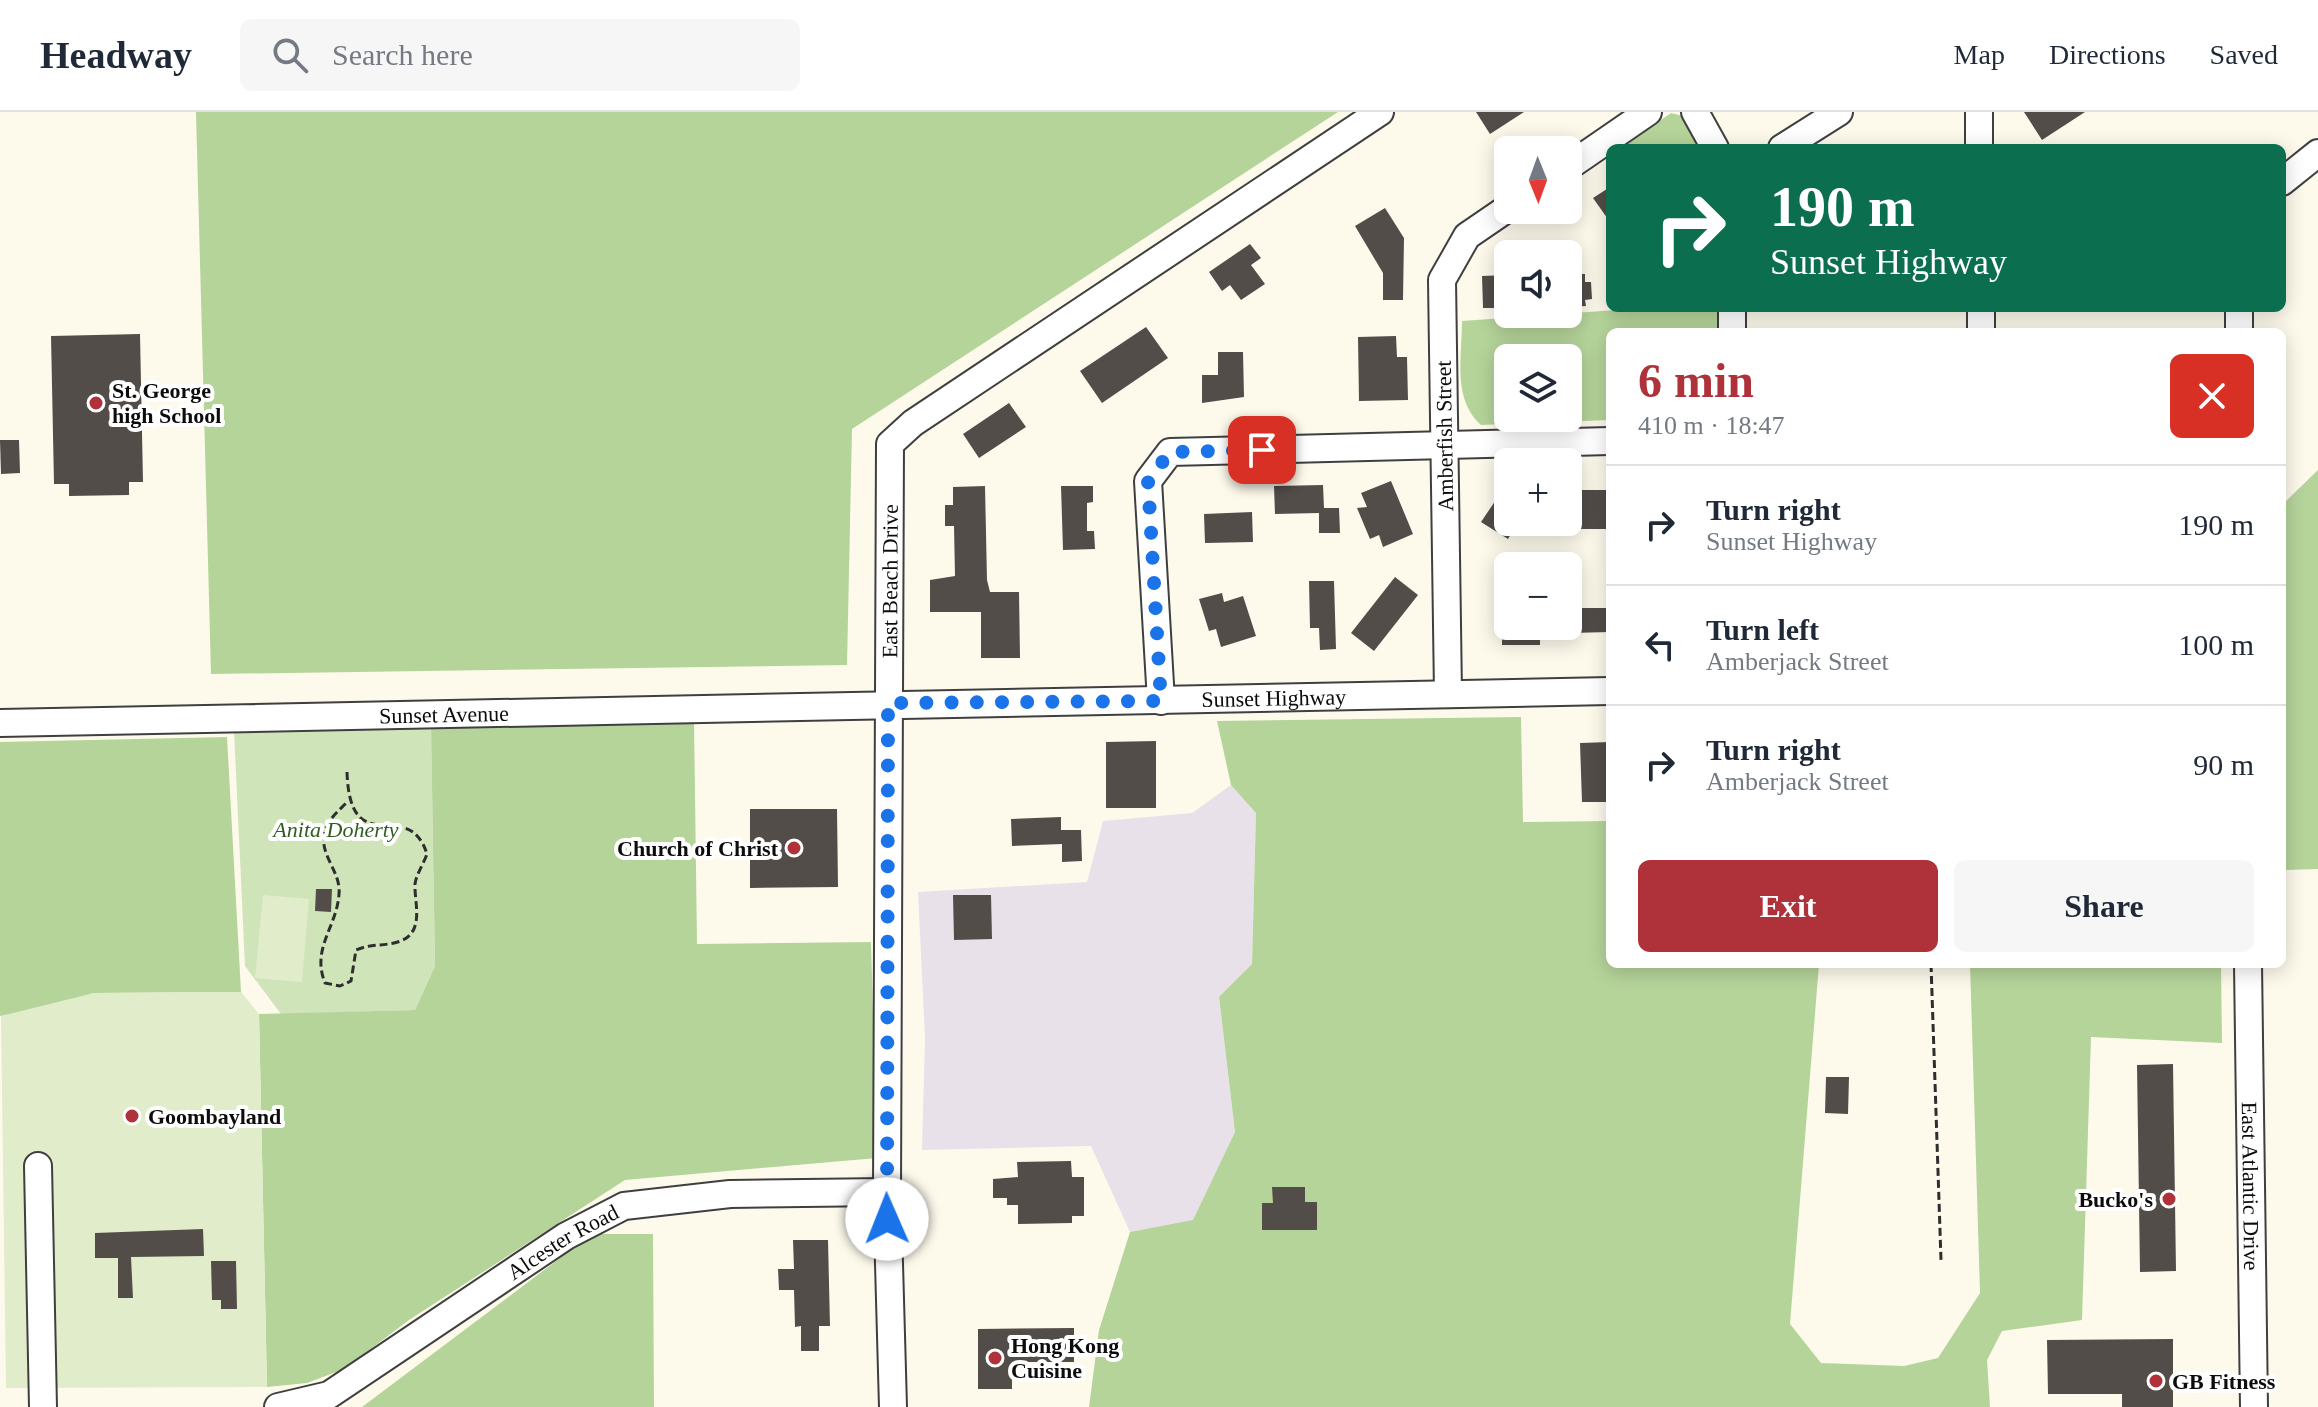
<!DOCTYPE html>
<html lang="en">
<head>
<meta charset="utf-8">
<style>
  :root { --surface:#fff; --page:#f6f6f7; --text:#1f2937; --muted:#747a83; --line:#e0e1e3; --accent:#af3139 }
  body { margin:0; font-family:"Times New Roman",serif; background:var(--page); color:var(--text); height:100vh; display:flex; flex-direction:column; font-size:30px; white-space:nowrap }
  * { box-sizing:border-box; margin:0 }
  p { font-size:26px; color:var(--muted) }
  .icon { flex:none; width:44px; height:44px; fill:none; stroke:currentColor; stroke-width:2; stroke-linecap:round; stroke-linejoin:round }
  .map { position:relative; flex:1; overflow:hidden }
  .details { position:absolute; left:1606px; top:216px; width:680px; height:640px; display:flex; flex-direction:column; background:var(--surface); border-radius:12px; box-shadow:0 4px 20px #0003 }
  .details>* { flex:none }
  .banner { position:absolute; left:1606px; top:32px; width:680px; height:168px; border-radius:12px; box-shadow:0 4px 20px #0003; background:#0b6e4f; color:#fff; overflow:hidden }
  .needle { width:52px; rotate:179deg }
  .controls { position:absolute; left:1494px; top:24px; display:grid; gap:16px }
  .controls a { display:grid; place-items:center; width:88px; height:88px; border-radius:12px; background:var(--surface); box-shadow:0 4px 20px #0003; font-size:40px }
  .pin { position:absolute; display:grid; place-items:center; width:68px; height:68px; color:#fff; margin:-34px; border-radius:16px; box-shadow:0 4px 12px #0006 }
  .me { position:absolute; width:88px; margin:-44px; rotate:359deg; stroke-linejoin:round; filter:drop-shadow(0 0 6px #0008) }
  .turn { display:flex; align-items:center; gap:28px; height:168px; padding:0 32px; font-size:36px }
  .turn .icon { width:104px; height:104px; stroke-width:2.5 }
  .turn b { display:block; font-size:56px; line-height:68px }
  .round { display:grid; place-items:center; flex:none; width:84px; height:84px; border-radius:12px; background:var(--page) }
  .overview { display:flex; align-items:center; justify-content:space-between; height:136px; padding:0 32px }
  h1 { font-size:48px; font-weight:800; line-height:60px; color:var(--accent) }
  .button { display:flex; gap:16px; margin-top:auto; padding:16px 32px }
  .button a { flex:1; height:92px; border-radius:12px; background:var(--accent); color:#fff; font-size:32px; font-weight:800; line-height:92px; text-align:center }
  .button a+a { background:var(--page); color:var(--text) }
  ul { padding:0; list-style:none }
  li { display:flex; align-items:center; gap:24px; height:120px; padding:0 32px; border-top:2px solid var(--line) }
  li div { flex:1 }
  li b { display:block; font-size:30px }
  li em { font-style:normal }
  header { display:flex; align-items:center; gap:48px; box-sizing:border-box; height:112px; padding:0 40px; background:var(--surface); border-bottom:2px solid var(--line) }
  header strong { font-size:38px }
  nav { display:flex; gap:44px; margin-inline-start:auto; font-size:28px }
  .search { width:560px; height:72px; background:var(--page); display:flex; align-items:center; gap:20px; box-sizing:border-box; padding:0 28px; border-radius:12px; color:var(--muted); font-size:30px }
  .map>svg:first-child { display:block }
  .industrial { fill:#e9e1ea }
  .green { fill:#d0e4b9 }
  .forest { fill:#b5d49a; fill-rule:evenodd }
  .pitch { fill:#e1ecca }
  .building { fill:#534d49 }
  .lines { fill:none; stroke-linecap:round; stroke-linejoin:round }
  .minor-casing { stroke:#3f3f3f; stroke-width:30 }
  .path { stroke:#2e2e2e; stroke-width:3; stroke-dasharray:8 4; stroke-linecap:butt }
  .minor { stroke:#fff; stroke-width:26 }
  .route { stroke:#1a73e8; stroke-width:14; stroke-dasharray:0 25.2 }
  .poi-dot { fill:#af3139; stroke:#fff; stroke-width:3 }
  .labels { text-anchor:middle; stroke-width:8; stroke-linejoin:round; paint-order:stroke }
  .poi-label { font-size:22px; font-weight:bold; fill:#0c0c0c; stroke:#fff; text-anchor:start }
  .street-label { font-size:22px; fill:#0c0c0c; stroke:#fff }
  .park-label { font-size:22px; font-style:italic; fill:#305d22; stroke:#fff }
</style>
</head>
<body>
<header>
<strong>Headway</strong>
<div class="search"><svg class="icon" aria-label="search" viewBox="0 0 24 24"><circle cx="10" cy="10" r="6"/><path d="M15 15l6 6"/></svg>Search here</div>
<nav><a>Map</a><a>Directions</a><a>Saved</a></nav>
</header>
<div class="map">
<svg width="2318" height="1295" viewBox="0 0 2318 1295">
  <rect width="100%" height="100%" fill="#fdfaec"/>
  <polygon class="industrial" points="1231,673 1256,700 1252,852 1219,886 1235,1020 1193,1109 1130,1120 1091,1034 922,1038 925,927 918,780 1087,770 1103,709 1192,701"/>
  <polygon class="green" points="431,614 435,854 415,898 281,902 245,854 234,619"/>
  <g class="forest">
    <polygon points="196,0 1338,0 852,317 847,553 211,562"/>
    <polygon points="1671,1 1694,7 1705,36 1620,36"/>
    <path d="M 1645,196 L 1718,196 L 1718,220 L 1610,220 L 1610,308 L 1481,313 C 1452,287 1462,245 1462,209 ZM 1568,246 L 1568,306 L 1508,306 L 1508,246 Z"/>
    <polygon points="2318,358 2318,757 2282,758 2282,393"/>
    <polygon points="1521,605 1523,710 1610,709 1610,852 1819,852 1790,1212 1821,1251 1904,1254 1938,1246 1980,1181 1970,852 2221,852 2222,931 2091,925 2082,1208 2002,1219 1987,1248 1990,1295 1089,1295 1099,1218 1130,1120 1193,1108 1235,1020 1219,885 1252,852 1256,701 1231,673 1217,609"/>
    <polygon points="694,608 697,832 871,830 877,1046 625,1068 409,1208 344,1257 307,1271 267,1275 259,902 415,898 435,854 431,614"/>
    <polygon points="227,625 241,880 94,881 46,899 0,904 0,630"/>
    <polygon points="592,1122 653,1122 654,1295 362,1295"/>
  </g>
  <g class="pitch">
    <polygon points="263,783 309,787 302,870 255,866"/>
    <polygon points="241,880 259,902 267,1275 6,1276 1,904 94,881"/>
  </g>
  <g class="building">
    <polygon points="1476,0 1524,0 1490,22"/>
    <polygon points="2024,0 2085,0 2042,28"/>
    <polygon points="1610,75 1610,110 1593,86"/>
    <polygon points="1385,96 1404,126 1403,188 1383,188 1383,161 1355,114"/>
    <polygon points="1250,132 1261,146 1251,153 1265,172 1241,188 1230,173 1222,179 1209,160"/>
    <polygon points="1568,162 1585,162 1585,170 1591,170 1592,187 1585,188 1586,194 1568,195"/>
    <polygon points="1508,163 1508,196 1483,196 1482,164"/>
    <polygon points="1146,215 1168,246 1102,291 1080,259"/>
    <polygon points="140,222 143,370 129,370 129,383 69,384 69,372 54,372 51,224"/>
    <polygon points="1396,224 1397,245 1407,245 1408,288 1359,289 1358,225"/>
    <polygon points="1218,240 1243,240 1244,285 1202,291 1202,263 1218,263"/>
    <polygon points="1009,291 1026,315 979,346 963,322"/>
    <polygon points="0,328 19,328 20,361 1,362"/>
    <polygon points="1391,369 1413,422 1383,435 1379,423 1370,427 1357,396 1367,395 1361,381"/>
    <polygon points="1508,370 1508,410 1518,410 1508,427 1481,410"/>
    <polygon points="1323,373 1324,396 1339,396 1340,421 1319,421 1319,401 1275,402 1274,374"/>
    <polygon points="985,374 987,468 990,480 1019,480 1020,546 981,546 981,500 930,500 930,468 955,464 954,414 945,414 945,393 953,393 953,375"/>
    <polygon points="1061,374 1093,374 1093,390 1087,391 1087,419 1094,419 1095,437 1063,438"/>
    <rect x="1568" y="378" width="42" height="39"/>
    <polygon points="1252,400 1253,430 1205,431 1204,402"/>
    <polygon points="1395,465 1418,483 1374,539 1351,521"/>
    <polygon points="1309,469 1334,469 1336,537 1320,538 1319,516 1310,516"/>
    <polygon points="1222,481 1224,490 1243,484 1256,524 1221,535 1216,517 1209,519 1199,487"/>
    <polygon points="1570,496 1610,496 1610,520 1570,521"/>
    <rect x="1502" y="514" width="38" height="19"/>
    <polygon points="1156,629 1156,696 1106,696 1106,630"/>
    <polygon points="1610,630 1610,690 1582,690 1580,631"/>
    <polygon points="750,697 837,697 838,775 750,776"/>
    <polygon points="1061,705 1061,718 1081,718 1082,749 1062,750 1062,732 1012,734 1011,707"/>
    <polygon points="316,777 332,777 331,800 315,799"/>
    <polygon points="953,783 991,783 992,827 954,828"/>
    <polygon points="2173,952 2176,1159 2140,1160 2137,953"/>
    <polygon points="1826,965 1849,965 1848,1002 1825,1001"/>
    <polygon points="1071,1049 1072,1065 1084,1065 1084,1104 1072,1104 1072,1111 1018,1112 1018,1093 1007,1093 1007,1086 993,1086 993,1067 1018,1065 1017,1050"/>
    <polygon points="1272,1075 1305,1075 1305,1090 1317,1090 1317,1118 1262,1118 1262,1091 1273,1091"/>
    <polygon points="203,1117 204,1144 131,1145 133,1186 118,1186 118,1146 95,1146 95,1121"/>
    <polygon points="793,1128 828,1128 830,1214 819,1214 819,1239 801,1239 801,1214 795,1215 794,1178 779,1178 778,1157 794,1157"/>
    <polygon points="211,1149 236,1149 237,1197 221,1197 221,1188 212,1188"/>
    <polygon points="1074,1216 1074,1250 1012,1250 1012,1277 978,1277 978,1217"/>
    <polygon points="2173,1227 2173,1295 2122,1295 2122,1282 2048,1282 2047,1228"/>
  </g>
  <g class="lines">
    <g class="minor-casing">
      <g id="minor">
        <polyline points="1695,0 1715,36"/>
        <polyline points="1979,0 1979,36"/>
        <polyline points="1782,36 1839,0"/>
        <polyline points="1568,55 1648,0"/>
        <polyline points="2282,70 2318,41"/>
        <polyline points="1732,196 1732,220"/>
        <polyline points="1981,196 1981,220"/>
        <polyline points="2239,196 2239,220"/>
        <polyline points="1448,581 1442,168 1467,124 1508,96"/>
        <polyline points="1161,589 1148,369 1170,340 1610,329"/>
        <path id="s1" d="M 0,611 L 1610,579"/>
        <path id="s2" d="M 2248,852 L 2254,1295"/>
        <polyline points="38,1054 43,1295"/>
        <path id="s3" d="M 278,1295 L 329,1283 L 566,1124 L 624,1094 L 730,1082 L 887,1080"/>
        <path id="s4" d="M 893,1295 L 887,1080 L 890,332 L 913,311 L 1380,0"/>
      </g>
    </g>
    <g class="path">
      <path d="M 347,660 C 350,752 408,682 427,742 C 424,751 416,763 415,772 C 414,792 427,824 394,831 C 380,834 370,832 356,838 L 351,869 L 340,874 L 325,871 C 311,836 337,815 339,782 C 341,760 321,745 324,724 C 326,708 338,700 348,689"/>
      <polyline points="1931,852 1941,1148"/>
    </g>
    <use href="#minor" class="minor"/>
  </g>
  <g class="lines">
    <polyline class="route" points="887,1107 888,591 1161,589 1148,369 1170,340 1262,338"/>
  </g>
  <g class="poi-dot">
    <circle cx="96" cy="291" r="8"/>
    <circle cx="794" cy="736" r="8"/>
    <circle cx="132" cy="1004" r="8"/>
    <circle cx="2169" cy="1087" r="8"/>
    <circle cx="995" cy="1246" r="8"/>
    <circle cx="2156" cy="1269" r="8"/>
  </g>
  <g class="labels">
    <g class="poi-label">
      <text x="112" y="286">St. George<tspan x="112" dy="25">high School</tspan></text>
      <text x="778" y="744" text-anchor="end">Church of Christ</text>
      <text x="148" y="1012">Goombayland</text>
      <text x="2153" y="1095" text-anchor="end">Bucko's</text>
      <text x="1011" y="1241">Hong Kong<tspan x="1011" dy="25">Cuisine</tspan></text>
      <text x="2172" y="1277">GB Fitness</text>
    </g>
    <g class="street-label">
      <text transform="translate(1444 324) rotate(-91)" y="8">Amberfish Street</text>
      <text dy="8" stroke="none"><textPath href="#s4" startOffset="826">East Beach Drive</textPath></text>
      <text dy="8" stroke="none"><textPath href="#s1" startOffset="1274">Sunset Highway</textPath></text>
      <text dy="8" stroke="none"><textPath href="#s1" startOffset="444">Sunset Avenue</textPath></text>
      <text dy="8" stroke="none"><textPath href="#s2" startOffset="222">East Atlantic Drive</textPath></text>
      <text dy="8" stroke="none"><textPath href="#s3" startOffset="332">Alcester Road</textPath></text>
    </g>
    <g class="park-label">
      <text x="336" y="725">Anita Doherty</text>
    </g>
  </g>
</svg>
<div class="controls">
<a><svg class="needle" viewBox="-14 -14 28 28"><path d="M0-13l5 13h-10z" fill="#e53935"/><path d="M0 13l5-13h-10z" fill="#747a83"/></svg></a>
<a><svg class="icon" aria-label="sound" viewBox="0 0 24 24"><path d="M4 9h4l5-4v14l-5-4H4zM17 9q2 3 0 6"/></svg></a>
<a><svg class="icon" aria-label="layers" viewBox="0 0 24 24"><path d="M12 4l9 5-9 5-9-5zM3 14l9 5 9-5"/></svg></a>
<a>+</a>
<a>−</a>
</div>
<div class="pin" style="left:1262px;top:338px;background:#d93025"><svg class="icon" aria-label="arrive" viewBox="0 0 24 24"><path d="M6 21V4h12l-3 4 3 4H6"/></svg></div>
<svg class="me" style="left:887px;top:1107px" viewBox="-20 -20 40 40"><circle r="19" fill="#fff"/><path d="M0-13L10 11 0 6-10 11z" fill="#1a73e8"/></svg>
<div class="banner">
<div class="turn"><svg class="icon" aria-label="right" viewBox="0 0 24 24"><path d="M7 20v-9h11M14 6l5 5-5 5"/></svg><div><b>190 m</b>Sunset Highway</div></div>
</div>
<section class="details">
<div class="overview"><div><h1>6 min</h1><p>410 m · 18:47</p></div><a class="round" style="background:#d93025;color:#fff"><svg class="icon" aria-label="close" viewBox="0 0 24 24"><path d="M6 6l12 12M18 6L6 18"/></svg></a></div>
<ul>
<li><svg class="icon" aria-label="right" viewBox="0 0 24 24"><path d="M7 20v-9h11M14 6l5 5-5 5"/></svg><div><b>Turn right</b><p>Sunset Highway</p></div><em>190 m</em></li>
<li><svg class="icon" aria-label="left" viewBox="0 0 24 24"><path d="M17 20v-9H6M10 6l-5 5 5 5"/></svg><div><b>Turn left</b><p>Amberjack Street</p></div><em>100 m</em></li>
<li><svg class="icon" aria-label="right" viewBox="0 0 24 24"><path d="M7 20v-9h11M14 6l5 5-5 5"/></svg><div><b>Turn right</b><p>Amberjack Street</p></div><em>90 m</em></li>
</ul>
<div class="button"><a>Exit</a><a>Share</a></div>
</section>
</div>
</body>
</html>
